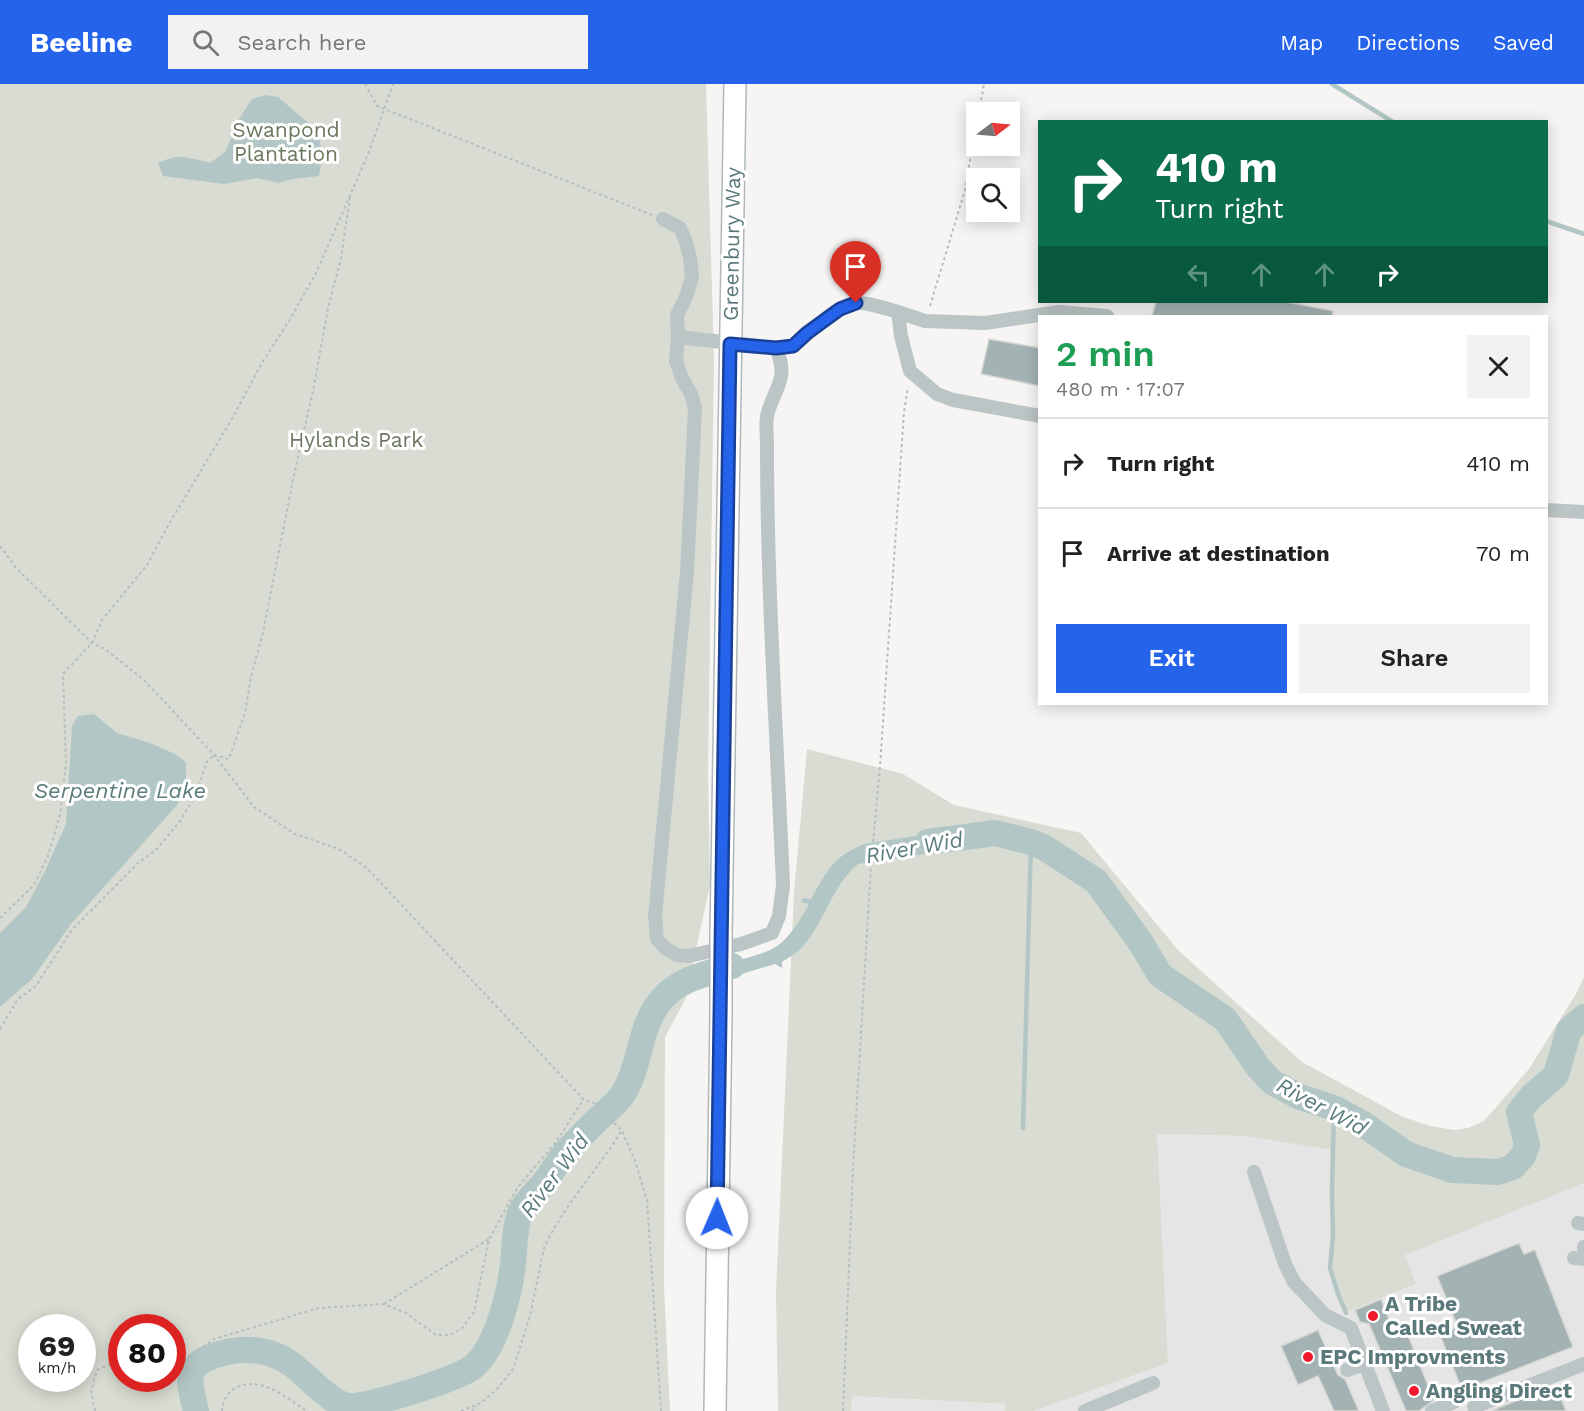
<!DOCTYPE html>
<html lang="en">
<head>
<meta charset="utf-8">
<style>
  :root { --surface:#fff; --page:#f2f2f2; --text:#222; --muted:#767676; --line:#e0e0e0; --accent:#2563eb }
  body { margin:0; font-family:"Work Sans",sans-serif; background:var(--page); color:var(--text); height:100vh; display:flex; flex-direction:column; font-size:22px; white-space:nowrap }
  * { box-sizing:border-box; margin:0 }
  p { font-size:20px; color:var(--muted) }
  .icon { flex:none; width:33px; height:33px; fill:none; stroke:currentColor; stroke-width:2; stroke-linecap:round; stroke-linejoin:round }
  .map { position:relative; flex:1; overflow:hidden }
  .panel { position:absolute; left:1038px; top:231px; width:510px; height:390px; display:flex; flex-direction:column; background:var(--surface); border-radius:0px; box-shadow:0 3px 15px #0003 }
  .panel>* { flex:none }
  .hud { position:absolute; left:1038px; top:36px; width:510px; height:183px; border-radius:0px; box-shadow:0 3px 15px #0003; background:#0b6e4f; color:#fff; overflow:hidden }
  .needle { width:39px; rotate:74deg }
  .buttons { position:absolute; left:966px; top:18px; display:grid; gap:12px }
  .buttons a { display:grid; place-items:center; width:54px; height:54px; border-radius:0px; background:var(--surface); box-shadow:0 3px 15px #0003; font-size:30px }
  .speed { position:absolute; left:18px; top:1230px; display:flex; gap:12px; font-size:30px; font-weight:700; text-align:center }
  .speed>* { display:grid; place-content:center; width:78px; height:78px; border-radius:50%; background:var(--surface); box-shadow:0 3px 15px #0003; line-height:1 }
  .speed small { font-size:15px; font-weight:400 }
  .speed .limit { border:9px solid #d22; background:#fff; color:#111 }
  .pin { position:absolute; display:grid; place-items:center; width:51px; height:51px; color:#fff; margin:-62px -26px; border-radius:50% 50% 50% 0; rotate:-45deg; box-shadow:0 0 6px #0007 }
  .pin .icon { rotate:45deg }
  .me { position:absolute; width:66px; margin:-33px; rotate:1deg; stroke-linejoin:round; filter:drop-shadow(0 0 4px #0008) }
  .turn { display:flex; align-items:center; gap:21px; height:126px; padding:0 18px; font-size:27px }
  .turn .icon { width:78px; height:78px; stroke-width:2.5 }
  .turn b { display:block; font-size:42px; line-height:51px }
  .lanes { display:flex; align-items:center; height:57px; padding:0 18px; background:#0003; justify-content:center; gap:30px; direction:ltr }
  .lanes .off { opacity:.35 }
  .round { display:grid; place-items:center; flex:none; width:63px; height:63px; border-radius:0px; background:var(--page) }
  .summary { display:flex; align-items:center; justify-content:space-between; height:102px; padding:0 18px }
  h1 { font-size:36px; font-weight:600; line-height:45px; color:#1e9e55 }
  .cta { display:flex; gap:12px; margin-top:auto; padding:12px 18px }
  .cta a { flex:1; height:69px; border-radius:0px; background:var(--accent); color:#fff; font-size:24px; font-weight:600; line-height:69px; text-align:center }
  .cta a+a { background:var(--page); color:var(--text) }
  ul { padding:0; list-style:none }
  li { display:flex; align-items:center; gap:18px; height:90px; padding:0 18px; border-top:2px solid var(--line) }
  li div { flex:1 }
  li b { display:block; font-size:22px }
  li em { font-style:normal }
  header { display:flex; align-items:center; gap:36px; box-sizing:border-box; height:84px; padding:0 30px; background:var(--accent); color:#fff }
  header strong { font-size:28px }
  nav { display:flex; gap:33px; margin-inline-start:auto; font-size:21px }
  .search { width:420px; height:54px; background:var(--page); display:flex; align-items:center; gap:15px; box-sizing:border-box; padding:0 21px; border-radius:0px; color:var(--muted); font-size:22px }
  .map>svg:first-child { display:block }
  .built { fill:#e4e5e4 }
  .green { fill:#d9dcd2; fill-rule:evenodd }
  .water { fill:#b2c7c5 }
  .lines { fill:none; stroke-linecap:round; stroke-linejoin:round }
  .stream { stroke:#b2c7c5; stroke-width:4.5 }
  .river { stroke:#b2c7c5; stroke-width:26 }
  .building { fill:#a3b3b4; stroke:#d8d7d5; stroke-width:1.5 }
  .highway-casing { stroke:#b0b8b9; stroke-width:24 }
  .path { stroke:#b7bdbe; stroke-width:2; stroke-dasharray:3 3; stroke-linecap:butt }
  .minor { stroke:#bcc5c6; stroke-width:14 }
  .highway { stroke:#fff; stroke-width:21 }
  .highway-bridge-casing { stroke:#b0b8b9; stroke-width:24; stroke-linecap:butt }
  .highway-bridge { stroke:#fff; stroke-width:21 }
  .route-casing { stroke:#184099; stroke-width:15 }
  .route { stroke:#2563eb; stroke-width:10 }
  .poi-dot { fill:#f2182e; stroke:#fff; stroke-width:2 }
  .labels { text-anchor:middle; stroke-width:6; stroke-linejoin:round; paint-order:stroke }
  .park-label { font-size:21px; fill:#6c785e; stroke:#fff }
  .street-label { font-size:21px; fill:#5b787b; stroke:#fff }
  .poi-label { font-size:21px; font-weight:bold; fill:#5b787b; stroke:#fff; text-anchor:start }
  .water-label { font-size:22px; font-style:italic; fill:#5a7c7a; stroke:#fff }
</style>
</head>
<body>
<header>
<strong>Beeline</strong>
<div class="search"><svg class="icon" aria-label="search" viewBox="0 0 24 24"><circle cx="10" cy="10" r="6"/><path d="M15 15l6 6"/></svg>Search here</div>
<nav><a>Map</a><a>Directions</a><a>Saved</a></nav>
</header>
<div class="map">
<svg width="1584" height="1327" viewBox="0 0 1584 1327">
  <rect width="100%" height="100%" fill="#f7f5f3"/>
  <g class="built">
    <polygon points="1156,1050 1246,1052 1331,1066 1331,1153 1328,1186 1345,1229 1416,1200 1404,1171 1584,1099 1584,1327 1034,1327 1168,1279"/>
    <polygon points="851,1312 1005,1320 1005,1327 851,1327"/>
  </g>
  <g class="green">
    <path d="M 0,0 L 706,0 L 714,274 L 708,688 L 710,801 L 685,916 L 665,953 L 664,1204 L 670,1327 L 0,1327 ZM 32,1244 L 82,1244 L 82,1294 L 32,1294 ZM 122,1244 L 172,1244 L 172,1294 L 122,1294 Z"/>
    <polygon points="807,665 903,690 954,721 1081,749 1179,867 1302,978 1401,1032 1430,1042 1454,1046 1468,1044 1484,1037 1529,985 1576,910 1584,893 1584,1099 1405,1171 1416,1200 1344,1229 1328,1186 1331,1153 1331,1066 1246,1052 1157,1050 1168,1279 1034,1327 1005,1327 1005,1320 852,1312 851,1327 778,1327 776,1208 794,808"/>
  </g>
  <g class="water">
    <path d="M 266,11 L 278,13 L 319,48 L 322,75 L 319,92 L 293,95 L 278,99 L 258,94 L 224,100 L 163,92 L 158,79 C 179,69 188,73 210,79 L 226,67 L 236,40 L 252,15 Z"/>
    <polygon points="94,630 117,649 150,659 175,670 186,678 186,700 177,721 71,840 32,895 0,923 0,849 26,823 44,789 66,740 72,642 78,632"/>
    <path d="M 960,745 L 964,764 L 858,780 C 832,802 826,835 804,861 C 799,868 789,873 782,878 L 782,884 L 775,880 L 699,903 L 697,885 C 721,879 748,876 770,866 C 788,858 800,836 809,820 L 801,818 L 803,814 L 811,815 C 828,786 832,773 864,760 Z"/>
  </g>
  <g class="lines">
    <g class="stream">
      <polyline points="1332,0 1393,38"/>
      <polyline points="1546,137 1584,150"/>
      <polyline points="1334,1024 1332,1108 1333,1152 1330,1184 1338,1210 1346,1229"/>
      <polyline points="1023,1044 1031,758"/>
    </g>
    <g class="river">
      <polyline points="928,758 995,749 1031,758 1045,764 1096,797 1141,859 1160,891 1225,935 1258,983 1272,998 1300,1013 1334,1024 1363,1040 1406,1070 1452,1086 1498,1088 1513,1083 1523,1072 1527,1061 1519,1028 1531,1013 1556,991 1569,946 1584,933"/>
      <path d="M 196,1327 C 190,1301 182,1283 213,1272 C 242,1262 269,1263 294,1282 C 305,1291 314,1301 325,1309 C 332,1315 339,1321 349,1322 C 366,1324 460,1294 473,1283 C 497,1263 510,1208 513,1179 C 515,1163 514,1144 520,1129 C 525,1118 534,1110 542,1101 C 551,1091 557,1078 566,1068 C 576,1057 587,1046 598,1035 C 607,1027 616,1020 623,1010 C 642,980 638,941 663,914 C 681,894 707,890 732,882"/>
    </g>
  </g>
  <g class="building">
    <polygon points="1156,218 1286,218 1333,227 1332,232 1152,232"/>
    <polygon points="989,255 1040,264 1040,302 981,290"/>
    <polygon points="1519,1159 1524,1170 1535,1166 1573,1263 1462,1306 1440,1251 1458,1243 1437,1192"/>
    <polygon points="1381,1215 1396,1253 1407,1249 1434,1316 1419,1327 1406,1327 1369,1240 1360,1238 1355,1226"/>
    <polygon points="1318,1246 1338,1291 1345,1295 1359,1327 1334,1327 1318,1292 1298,1301 1281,1262"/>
    <polygon points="1556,1301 1566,1327 1493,1327 1493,1326"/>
  </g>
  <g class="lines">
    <g class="highway-casing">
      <g id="highway">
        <polyline points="721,851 735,0"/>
        <polyline points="715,1327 721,931"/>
      </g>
    </g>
    <g class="path">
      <polyline points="365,0 377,22 652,131"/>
      <polyline points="979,28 984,0"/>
      <polyline points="930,222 965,106 976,42"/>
      <polyline points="0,462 16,484 92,559 105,565 144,596 214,671 254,723 295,750 339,765 367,784 583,1015 594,1019 622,1047 635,1077 647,1116 661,1327"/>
      <polyline points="214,671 229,675 245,629 251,593 263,548 293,396 314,302 328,224 341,175 350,113"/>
      <polyline points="0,834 34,801 48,772 60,731 66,679 63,590 92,559 102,536 147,481 169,440 233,333 263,277 289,237 316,189 369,68 393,0"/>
      <polyline points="0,945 18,915 36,902 71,847 138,779 156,766 180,737 197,709 206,679 214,671"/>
      <polyline points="384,1220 489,1155"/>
      <polyline points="172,1281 188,1273 214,1255 319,1224 384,1220 406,1229 436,1251 450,1251 462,1244 474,1228 489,1155 518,1103 556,1058 583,1016"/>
      <polyline points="95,1327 91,1307 97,1286 115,1278 122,1277"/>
      <path d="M 222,1327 C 223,1315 228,1306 240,1302 C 265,1294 286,1314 307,1327"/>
      <polyline points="461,1327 481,1319 498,1304 513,1285 530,1232 544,1164 549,1153 566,1125 612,1062 620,1049 620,1045"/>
      <polyline points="472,1327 477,1322"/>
      <polyline points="843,1327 853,1085 871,781 880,682 904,328 908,303"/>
    </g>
    <g class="minor">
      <path d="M 663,135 L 680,144 L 686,158 L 690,174 L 692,193 L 686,213 L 677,231 L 678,253 L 676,277 L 682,294 L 691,310 L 695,324 L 687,488 L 655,832 L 657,855 L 665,864 L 677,871 L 689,872 L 741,860 L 772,849 L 779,832 L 783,802 C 777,655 767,507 767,360 C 767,350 765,337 768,328 C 776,301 789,295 776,264 C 782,263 790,264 794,261 C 812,249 834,221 857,219 C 870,218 886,225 898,228 L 901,252 L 910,287 L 937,310 L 953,316 L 1040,332"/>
      <polyline points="898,228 925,237 985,239 1059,228 1107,232"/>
      <polyline points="678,253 776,264"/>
      <polyline points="1546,426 1584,428"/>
      <polyline points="1254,1088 1285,1180 1294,1198 1325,1231 1351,1244 1383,1327"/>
      <polyline points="1578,1139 1584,1140"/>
      <polyline points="1584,1163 1584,1165"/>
      <polyline points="1574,1174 1584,1175"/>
      <polyline points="1347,1286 1365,1280"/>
      <polyline points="1085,1327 1153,1299"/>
      <polyline points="1432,1327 1454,1318"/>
      <polyline points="1476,1327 1474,1323 1584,1280"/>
    </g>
    <use href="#highway" class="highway"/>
    <g class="highway-bridge-casing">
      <polyline id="highway-bridge" points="721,931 721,851"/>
    </g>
    <use href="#highway-bridge" class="highway-bridge"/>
  </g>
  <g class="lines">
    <g class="route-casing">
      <polyline id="route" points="717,1134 730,260 776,264 793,262 807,249 840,225 856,219"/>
    </g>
    <use href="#route" class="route"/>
  </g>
  <g class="poi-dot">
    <circle cx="1373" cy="1232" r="6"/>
    <circle cx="1308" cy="1273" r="6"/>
    <circle cx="1414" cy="1307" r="6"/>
  </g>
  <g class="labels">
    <g class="park-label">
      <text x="286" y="53">Swanpond<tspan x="286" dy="24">Plantation</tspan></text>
      <text x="356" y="363">Hylands Park</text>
    </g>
    <g class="street-label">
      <text transform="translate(732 160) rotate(-89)" y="7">Greenbury Way</text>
    </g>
    <g class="poi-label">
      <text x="1385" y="1227">A Tribe<tspan x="1385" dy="24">Called Sweat</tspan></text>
      <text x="1320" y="1280">EPC Improvments</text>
      <text x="1426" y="1314">Angling Direct</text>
    </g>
    <g class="water-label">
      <text x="120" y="714">Serpentine Lake</text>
      <text transform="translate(914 763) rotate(-10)" y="8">River Wid</text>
      <text transform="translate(1322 1022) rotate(28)" y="8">River Wid</text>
      <text transform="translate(554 1091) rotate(-53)" y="8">River Wid</text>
    </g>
  </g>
</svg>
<div class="buttons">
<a><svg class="needle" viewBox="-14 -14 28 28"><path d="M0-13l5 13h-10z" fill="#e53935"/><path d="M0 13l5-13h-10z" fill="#767676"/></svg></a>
<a><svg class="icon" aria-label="search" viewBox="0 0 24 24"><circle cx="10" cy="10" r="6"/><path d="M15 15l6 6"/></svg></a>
</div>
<div class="speed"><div>69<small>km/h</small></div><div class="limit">80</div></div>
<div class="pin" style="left:856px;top:219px;background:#d93025"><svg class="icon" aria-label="arrive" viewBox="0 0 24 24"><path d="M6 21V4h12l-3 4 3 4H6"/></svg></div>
<svg class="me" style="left:717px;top:1134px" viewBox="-20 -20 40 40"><circle r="19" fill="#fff"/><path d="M0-13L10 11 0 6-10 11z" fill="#2563eb"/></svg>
<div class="hud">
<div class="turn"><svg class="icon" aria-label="right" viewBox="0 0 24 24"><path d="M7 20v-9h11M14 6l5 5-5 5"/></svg><div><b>410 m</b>Turn right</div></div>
<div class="lanes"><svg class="icon off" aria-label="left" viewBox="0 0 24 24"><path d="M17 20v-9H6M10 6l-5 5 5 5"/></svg><svg class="icon off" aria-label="ahead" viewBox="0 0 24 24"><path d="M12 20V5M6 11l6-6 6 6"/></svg><svg class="icon off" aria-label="ahead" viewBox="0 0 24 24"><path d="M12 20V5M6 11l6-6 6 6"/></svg><svg class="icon" aria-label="right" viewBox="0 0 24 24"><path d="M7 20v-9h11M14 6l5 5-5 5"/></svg></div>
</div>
<section class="panel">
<div class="summary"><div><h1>2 min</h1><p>480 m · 17:07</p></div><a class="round"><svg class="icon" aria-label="close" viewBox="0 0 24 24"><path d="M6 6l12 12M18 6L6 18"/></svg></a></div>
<ul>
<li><svg class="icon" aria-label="right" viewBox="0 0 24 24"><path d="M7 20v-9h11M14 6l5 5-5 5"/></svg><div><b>Turn right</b></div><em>410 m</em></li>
<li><svg class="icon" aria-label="arrive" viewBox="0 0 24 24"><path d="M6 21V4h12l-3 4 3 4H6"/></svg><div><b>Arrive at destination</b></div><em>70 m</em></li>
</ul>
<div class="cta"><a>Exit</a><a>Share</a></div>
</section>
</div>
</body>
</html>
